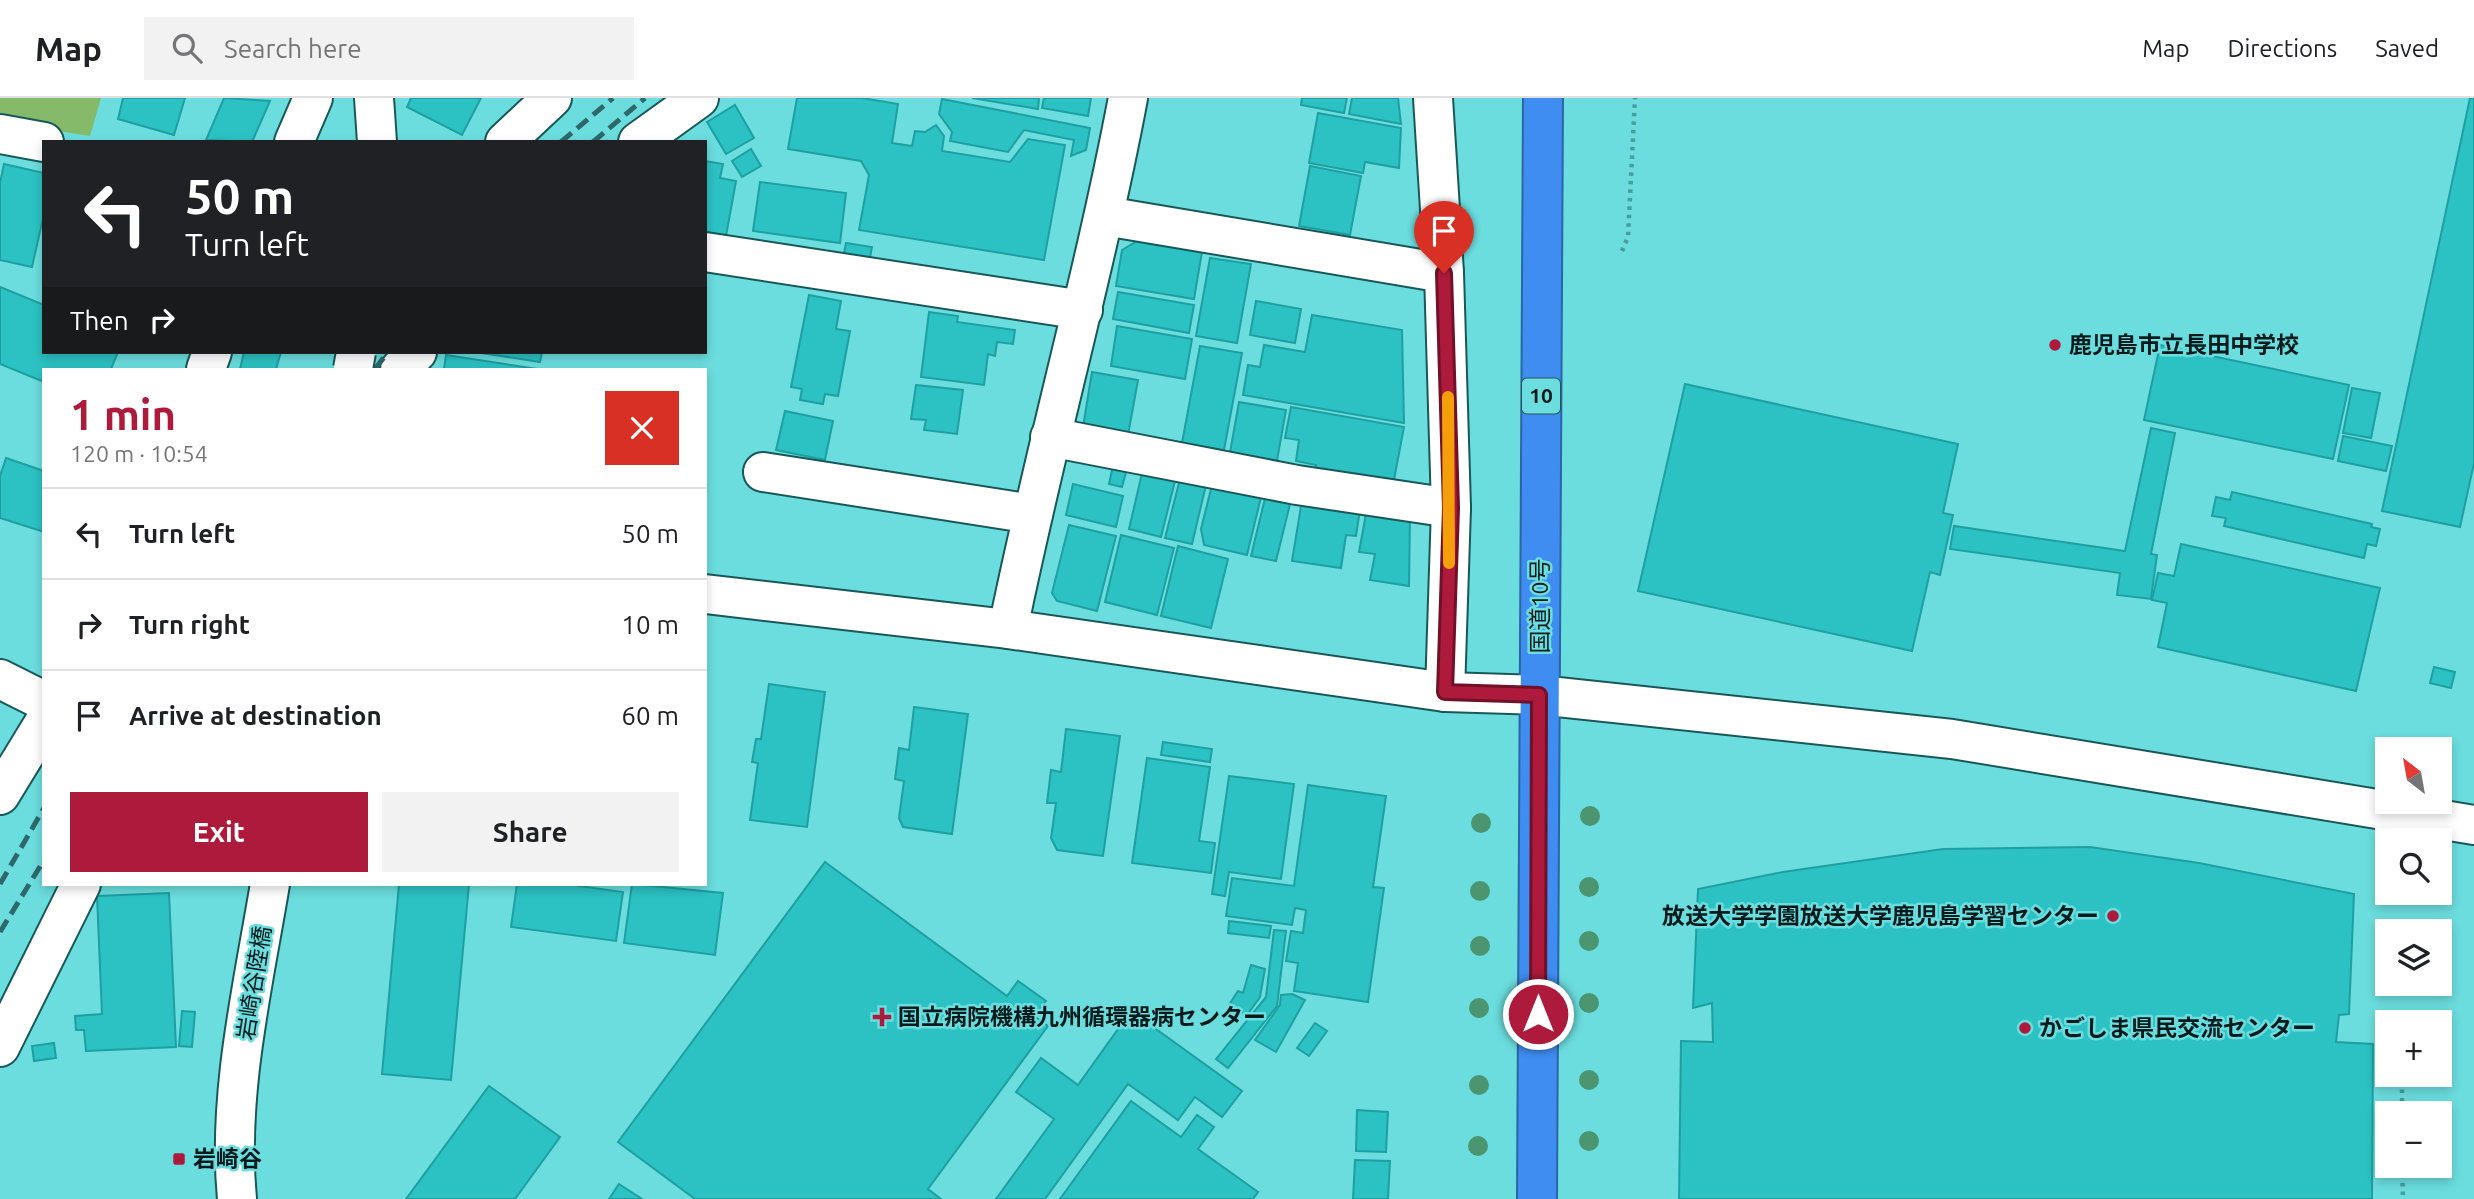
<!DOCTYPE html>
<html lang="en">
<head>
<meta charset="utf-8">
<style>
  :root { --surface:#fff; --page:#f2f2f2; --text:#202124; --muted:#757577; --line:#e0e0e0; --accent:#ae1a3c }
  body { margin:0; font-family:Ubuntu,"Noto Sans JP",sans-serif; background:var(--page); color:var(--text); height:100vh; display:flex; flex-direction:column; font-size:26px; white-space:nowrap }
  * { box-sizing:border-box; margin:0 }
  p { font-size:23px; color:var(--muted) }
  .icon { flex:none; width:38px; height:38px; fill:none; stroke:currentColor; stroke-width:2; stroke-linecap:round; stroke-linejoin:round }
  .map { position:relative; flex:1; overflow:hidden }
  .details { position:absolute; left:42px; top:270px; width:665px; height:518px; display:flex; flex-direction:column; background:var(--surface); border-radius:0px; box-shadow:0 4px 10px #0003 }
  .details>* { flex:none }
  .guide { position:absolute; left:42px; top:42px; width:665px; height:214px; border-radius:0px; box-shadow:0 4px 10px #0003; background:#202124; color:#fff; overflow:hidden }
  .needle { width:46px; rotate:329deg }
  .tools { position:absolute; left:2375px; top:639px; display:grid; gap:14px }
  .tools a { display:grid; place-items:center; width:77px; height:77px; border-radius:0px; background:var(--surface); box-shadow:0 4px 10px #0003; font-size:35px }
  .pin { position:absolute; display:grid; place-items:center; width:60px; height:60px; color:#fff; margin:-72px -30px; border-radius:50% 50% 50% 0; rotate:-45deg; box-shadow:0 0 7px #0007 }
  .pin .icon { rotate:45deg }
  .me { position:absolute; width:77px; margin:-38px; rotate:0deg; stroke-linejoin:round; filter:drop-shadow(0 0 5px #0008) }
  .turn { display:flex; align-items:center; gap:24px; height:147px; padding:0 28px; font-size:32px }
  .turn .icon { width:91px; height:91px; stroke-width:2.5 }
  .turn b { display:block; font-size:49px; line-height:60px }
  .then { display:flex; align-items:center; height:66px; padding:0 28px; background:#0003; gap:14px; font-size:26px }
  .round { display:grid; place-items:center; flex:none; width:74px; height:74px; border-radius:0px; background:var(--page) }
  .summary { display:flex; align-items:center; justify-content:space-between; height:119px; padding:0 28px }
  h1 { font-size:42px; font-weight:700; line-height:52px; color:var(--accent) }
  .action { display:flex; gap:14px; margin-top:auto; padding:14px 28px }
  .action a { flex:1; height:80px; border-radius:0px; background:var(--accent); color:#fff; font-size:28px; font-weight:700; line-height:80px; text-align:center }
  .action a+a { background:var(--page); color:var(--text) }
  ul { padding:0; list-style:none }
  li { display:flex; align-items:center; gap:21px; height:91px; padding:0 28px; border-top:2px solid var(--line) }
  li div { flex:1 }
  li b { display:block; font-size:26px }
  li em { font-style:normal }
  header { display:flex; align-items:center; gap:42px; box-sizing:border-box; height:98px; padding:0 35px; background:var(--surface); border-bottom:2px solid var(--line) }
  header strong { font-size:33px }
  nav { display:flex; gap:38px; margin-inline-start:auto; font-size:24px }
  .search { width:490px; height:63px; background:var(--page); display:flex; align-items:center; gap:18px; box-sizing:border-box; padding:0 24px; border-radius:0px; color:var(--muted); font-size:26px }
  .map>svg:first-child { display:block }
  .green { fill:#84ba69 }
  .building { fill:#2cc2c3; stroke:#1e9fa1; stroke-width:2 }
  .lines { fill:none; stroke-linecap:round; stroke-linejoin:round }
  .minor-casing { stroke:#195858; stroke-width:42 }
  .highway-casing { stroke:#2a65a5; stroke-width:42 }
  .path { stroke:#489d9e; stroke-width:4.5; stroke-dasharray:3.5 5; stroke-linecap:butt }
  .minor { stroke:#fff; stroke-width:38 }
  .highway { stroke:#3f8df0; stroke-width:38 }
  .rail { stroke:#2d696a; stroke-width:5; stroke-dasharray:14 7; stroke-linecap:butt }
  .minor-bridge-casing { stroke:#195858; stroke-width:42; stroke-linecap:butt }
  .minor-bridge { stroke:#fff; stroke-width:38 }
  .tree { fill:#4b9571 }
  .route-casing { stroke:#711127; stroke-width:18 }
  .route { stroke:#ae1a3c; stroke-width:12 }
  .slow { stroke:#f59e0b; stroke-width:12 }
  .poi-dot { fill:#ae1a3c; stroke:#6bddde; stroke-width:2.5 }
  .labels { text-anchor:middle; stroke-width:5; stroke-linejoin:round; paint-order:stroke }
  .shield { fill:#6bddde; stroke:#225456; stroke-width:2 }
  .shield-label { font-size:21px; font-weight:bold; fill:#021a1b }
  .poi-label { font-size:23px; font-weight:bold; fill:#021a1b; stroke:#6bddde; text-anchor:start }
  .street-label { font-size:23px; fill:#021a1b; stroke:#6bddde }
</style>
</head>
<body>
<header>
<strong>Map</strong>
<div class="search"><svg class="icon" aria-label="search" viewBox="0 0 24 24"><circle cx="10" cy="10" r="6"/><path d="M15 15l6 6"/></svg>Search here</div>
<nav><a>Map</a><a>Directions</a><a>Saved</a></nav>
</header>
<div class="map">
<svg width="2474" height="1101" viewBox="0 0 2474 1101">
  <rect width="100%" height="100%" fill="#6bddde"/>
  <polygon class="green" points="0,0 101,0 90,38 0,24"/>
  <g class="building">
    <polygon points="123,0 185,0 174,37 118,21"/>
    <polygon points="224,0 270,3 252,44 206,42"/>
    <polygon points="411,0 481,0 462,37 407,9"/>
    <polygon points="797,0 862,0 898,6 892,45 912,48 915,33 925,34 936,27 944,38 942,53 1010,64 1028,41 1065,47 1044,162 859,132 869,77 861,63 788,51"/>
    <polygon points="972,0 1039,0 1038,11"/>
    <polygon points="1044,0 1091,0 1088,18 1042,10"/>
    <polygon points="1302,0 1347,0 1344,15 1301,7"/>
    <polygon points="1352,0 1398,0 1401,26 1349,16"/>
    <polygon points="2470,0 2474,0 2474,365 2460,429 2382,413"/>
    <polygon points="942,1 1090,30 1086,52 1071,58 1074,42 1024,32 1008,54 950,43 952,34 939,16"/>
    <polygon points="735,7 754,40 726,56 707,24"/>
    <polygon points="1318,15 1401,30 1399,70 1365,64 1363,75 1309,65"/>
    <polygon points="751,51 761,68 742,79 732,63"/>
    <polygon points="705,63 723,66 720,80 736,83 726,138 705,134"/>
    <polygon points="4,66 44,75 44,116 32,169 0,162 0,85"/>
    <polygon points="1310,68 1361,78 1350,137 1299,128"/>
    <polygon points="760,84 846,95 840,145 753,133"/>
    <polygon points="1137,143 1202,154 1194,201 1116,188 1122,152"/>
    <polygon points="846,145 872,149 869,164 843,160"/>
    <polygon points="1210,160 1251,166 1237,245 1196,238"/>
    <polygon points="0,189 44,207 44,254 118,254 111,271 44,271 44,284 0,266"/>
    <polygon points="1118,194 1194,207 1189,235 1113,221"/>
    <polygon points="809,197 841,203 836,231 850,233 838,298 825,296 823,306 800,302 802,291 791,289"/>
    <polygon points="1256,203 1301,211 1295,245 1250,237"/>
    <polygon points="929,214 958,218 957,224 1015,232 1013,246 997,244 995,258 988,256 984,287 921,279"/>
    <polygon points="1312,217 1402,232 1404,325 1243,297 1248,267 1260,269 1264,247 1305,254"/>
    <polygon points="1117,228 1192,241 1185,281 1111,268"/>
    <polygon points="2160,247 2349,287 2333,361 2144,322"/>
    <polygon points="1200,248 1242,255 1224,352 1182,345"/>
    <polygon points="244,254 281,254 276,271 240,271"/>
    <polygon points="475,254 542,254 540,264"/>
    <polygon points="446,257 537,271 444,271"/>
    <polygon points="1092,274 1138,282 1128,337 1083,329"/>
    <polygon points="1685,286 1958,346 1943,415 1953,417 1940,477 1930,474 1912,553 1638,493"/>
    <polygon points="916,287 963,292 957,336 924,332 926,322 911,321"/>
    <polygon points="2352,290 2380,295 2371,340 2343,335"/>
    <polygon points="1239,304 1286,312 1276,368 1229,360"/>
    <polygon points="1291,309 1404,329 1393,387 1315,373 1316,367 1296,363 1299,342 1285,340"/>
    <polygon points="785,313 833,323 825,362 776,352"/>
    <polygon points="2151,330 2175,335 2151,456 2157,457 2151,501 2117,497 2120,475 1950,451 1954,428 2125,453"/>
    <polygon points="2343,338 2392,348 2386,373 2338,363"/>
    <polygon points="6,360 44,373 44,434 0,420 0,378"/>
    <polygon points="1114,363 1128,367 1122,389 1109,386"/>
    <polygon points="1143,371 1176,379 1161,439 1129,431"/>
    <polygon points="1180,381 1206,387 1192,446 1165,440"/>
    <polygon points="1073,386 1123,398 1116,429 1066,417"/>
    <polygon points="1212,387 1261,399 1247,457 1204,447 1201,431"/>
    <polygon points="2232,394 2372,426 2371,429 2380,431 2376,448 2367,446 2364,460 2224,428 2226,420 2212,418 2216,399 2230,402"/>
    <polygon points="1266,396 1291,402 1276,463 1251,458"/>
    <polygon points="1302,402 1360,412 1356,438 1346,437 1341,470 1292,463"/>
    <polygon points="1367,410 1410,417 1409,488 1370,482 1375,456 1359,454"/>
    <polygon points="1069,427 1116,438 1097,513 1057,503 1052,495"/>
    <polygon points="1121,437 1174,450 1157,517 1105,504"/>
    <polygon points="2181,446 2380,490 2356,593 2158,549 2167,505 2152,502 2158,475 2174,478"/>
    <polygon points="1178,448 1228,461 1211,530 1161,518"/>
    <polygon points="2434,569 2455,574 2451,590 2430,585"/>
    <polygon points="769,586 825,594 807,729 750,722 758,665 752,664 756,641 761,641"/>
    <polygon points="914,609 968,616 952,736 903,729 899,720 904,683 895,681 899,650 909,652"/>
    <polygon points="1066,631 1120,638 1103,758 1057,752 1051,740 1056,705 1047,705 1051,672 1061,674"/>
    <polygon points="1163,644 1212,651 1210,664 1161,657"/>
    <polygon points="1147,660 1210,669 1199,743 1215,745 1211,775 1132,765"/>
    <polygon points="1229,678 1294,686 1281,781 1229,774 1225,798 1212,796"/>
    <polygon points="1308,687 1386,698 1373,789 1384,790 1368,904 1294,893 1298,865 1286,863 1291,833 1303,835 1306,812 1295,810 1292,827 1226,818 1232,780 1294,788"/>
    <polygon points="2090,749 2199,765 2354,796 2349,916 2339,917 2336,944 2373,946 2372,1101 1679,1101 1681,943 1713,944 1712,905 1693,910 1698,791 1783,774 1943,751"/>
    <polygon points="825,764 1007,898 1018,883 1046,903 1034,918 1048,928 928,1091 941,1101 695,1101 618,1044"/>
    <polygon points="399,786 469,786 451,982 382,976"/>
    <polygon points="517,786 580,786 579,788 623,794 616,843 511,829"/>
    <polygon points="632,786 723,795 715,857 624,845"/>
    <polygon points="169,795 176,949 86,953 84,932 76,932 75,918 102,916 97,798"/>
    <polygon points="1229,823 1271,828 1269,840 1228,835"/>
    <polygon points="1274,832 1286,833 1277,908 1228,970 1216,961 1266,899"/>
    <polygon points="1251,867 1265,871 1260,899 1247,917 1229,907 1238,893 1243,895"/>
    <polygon points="1292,896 1305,902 1276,954 1255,942 1280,907 1281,897"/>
    <polygon points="182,913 195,914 192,949 179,948"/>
    <polygon points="1131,913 1242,993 1222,1019 1195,999 1178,1022 1128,986 1045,1101 996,1101 1054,1021 1016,994 1041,960 1078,987"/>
    <polygon points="1315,925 1327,933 1309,958 1297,950"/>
    <polygon points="54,945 56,960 34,963 32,948"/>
    <polygon points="489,988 560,1039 515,1101 406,1101"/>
    <polygon points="1131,1003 1181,1039 1197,1017 1214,1029 1198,1051 1258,1094 1253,1101 1060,1101"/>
    <polygon points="1357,1012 1388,1014 1386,1054 1356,1053"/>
    <polygon points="1355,1062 1390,1063 1388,1101 1353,1101"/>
    <polygon points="619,1086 642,1101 609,1101"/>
  </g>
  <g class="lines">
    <g class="minor-casing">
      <g id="minor">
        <polyline points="374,0 377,44"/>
        <polyline points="1433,0 1444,175 1451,410 1445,594"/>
        <polyline points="0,36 44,44"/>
        <polyline points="294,44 313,0"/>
        <polyline points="505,44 552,0"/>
        <polyline points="638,44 699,0"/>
        <polyline points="1105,118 1444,175"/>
        <polyline points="705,154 1083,212"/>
        <polyline points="206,271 212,254"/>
        <polyline points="400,271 417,254"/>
        <polyline points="1050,339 1297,387 1451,410"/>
        <polyline points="763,374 1033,416"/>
        <polyline points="705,496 1008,531 1445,594 1539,597 1952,641 2474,727"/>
        <path d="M 1008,531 C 1044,353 1094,179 1128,0"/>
        <polyline points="0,581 44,603"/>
        <polyline points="0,697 44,625"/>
        <polyline points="0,949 81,786"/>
        <path d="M 237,1101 C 227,997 253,888 270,786"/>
      </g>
    </g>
    <g class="highway-casing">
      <polyline id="highway" points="1537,1101 1543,0"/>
    </g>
    <g class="path">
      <polyline points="1622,153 1628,139 1635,0"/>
      <polyline points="2402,983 2402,1015"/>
      <polyline points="2402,1068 2403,1101"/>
    </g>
    <use href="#minor" class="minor"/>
    <use href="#highway" class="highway"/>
    <g class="rail">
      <polyline points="561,44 613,0"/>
      <polyline points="593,44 645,0"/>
      <polyline points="349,271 362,254"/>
      <polyline points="375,271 388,254"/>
      <polyline points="0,786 44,710"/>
      <polyline points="0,834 44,762"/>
    </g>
    <g class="minor-bridge-casing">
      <polyline id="minor-bridge" points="353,271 356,254"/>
    </g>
    <use href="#minor-bridge" class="minor-bridge"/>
  </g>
  <g class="tree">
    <circle cx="1590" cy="718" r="10"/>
    <circle cx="1481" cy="725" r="10"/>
    <circle cx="1589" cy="789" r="10"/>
    <circle cx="1480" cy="793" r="10"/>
    <circle cx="1589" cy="843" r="10"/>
    <circle cx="1480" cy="848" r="10"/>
    <circle cx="1589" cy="905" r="10"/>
    <circle cx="1479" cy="910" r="10"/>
    <circle cx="1589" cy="982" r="10"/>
    <circle cx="1479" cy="987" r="10"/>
    <circle cx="1589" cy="1043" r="10"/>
    <circle cx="1478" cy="1048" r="10"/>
  </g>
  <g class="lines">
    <g class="route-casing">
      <polyline id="route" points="1444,175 1451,410 1445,594 1539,597 1538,916"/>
    </g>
    <use href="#route" class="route"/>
    <polyline class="slow" points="1448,299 1449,465"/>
  </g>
  <g class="poi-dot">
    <circle cx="2055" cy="247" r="7"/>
    <circle cx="2113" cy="818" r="7"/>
    <path d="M878.5 908.5h7v7h7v7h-7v7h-7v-7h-7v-7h7z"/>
    <circle cx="2025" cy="930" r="7"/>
    <rect x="172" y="1054" width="14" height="14" rx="3.5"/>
  </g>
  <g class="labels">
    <rect class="shield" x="1522" y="280.5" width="38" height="35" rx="5"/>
    <g class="shield-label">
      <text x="1541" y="305">10</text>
    </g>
    <g class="poi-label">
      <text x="2069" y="255">鹿児島市立長田中学校</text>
      <text x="2099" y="826" text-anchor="end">放送大学学園放送大学鹿児島学習センター</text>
      <text x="898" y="927">国立病院機構九州循環器病センター</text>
      <text x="2039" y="938">かごしま県民交流センター</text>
      <text x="193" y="1069">岩崎谷</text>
    </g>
    <g class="street-label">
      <text transform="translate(1540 508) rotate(-90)" y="8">国道10号</text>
      <text transform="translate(254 885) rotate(-81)" y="8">岩崎谷陸橋</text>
    </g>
  </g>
</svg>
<div class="tools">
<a><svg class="needle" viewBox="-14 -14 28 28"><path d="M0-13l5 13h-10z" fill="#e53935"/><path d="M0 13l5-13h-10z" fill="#757577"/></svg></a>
<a><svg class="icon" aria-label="search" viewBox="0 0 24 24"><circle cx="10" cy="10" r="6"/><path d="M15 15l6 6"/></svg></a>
<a><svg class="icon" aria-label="layers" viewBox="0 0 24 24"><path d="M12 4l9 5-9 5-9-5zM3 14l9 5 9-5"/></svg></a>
<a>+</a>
<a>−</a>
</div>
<div class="pin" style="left:1444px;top:175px;background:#d93025"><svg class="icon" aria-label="arrive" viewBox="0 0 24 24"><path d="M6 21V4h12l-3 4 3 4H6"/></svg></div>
<svg class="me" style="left:1538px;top:916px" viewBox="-20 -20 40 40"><circle r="17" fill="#ae1a3c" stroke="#fff" stroke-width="3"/><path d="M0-11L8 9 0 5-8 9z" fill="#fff"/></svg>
<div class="guide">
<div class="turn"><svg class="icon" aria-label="left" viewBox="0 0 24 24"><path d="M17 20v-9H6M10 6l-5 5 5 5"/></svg><div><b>50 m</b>Turn left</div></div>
<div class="then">Then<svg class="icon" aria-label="right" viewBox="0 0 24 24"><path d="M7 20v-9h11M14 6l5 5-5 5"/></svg></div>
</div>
<section class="details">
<div class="summary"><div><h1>1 min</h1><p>120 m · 10:54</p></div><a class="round" style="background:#d93025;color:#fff"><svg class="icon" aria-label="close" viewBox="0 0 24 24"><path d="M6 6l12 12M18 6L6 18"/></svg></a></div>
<ul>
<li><svg class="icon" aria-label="left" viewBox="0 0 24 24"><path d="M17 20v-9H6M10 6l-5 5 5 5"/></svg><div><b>Turn left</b></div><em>50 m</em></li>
<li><svg class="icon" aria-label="right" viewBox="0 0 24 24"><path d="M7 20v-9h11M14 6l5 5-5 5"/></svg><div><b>Turn right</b></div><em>10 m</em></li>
<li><svg class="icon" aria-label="arrive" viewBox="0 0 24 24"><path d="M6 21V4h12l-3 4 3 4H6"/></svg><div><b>Arrive at destination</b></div><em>60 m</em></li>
</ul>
<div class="action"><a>Exit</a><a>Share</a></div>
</section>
</div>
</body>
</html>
